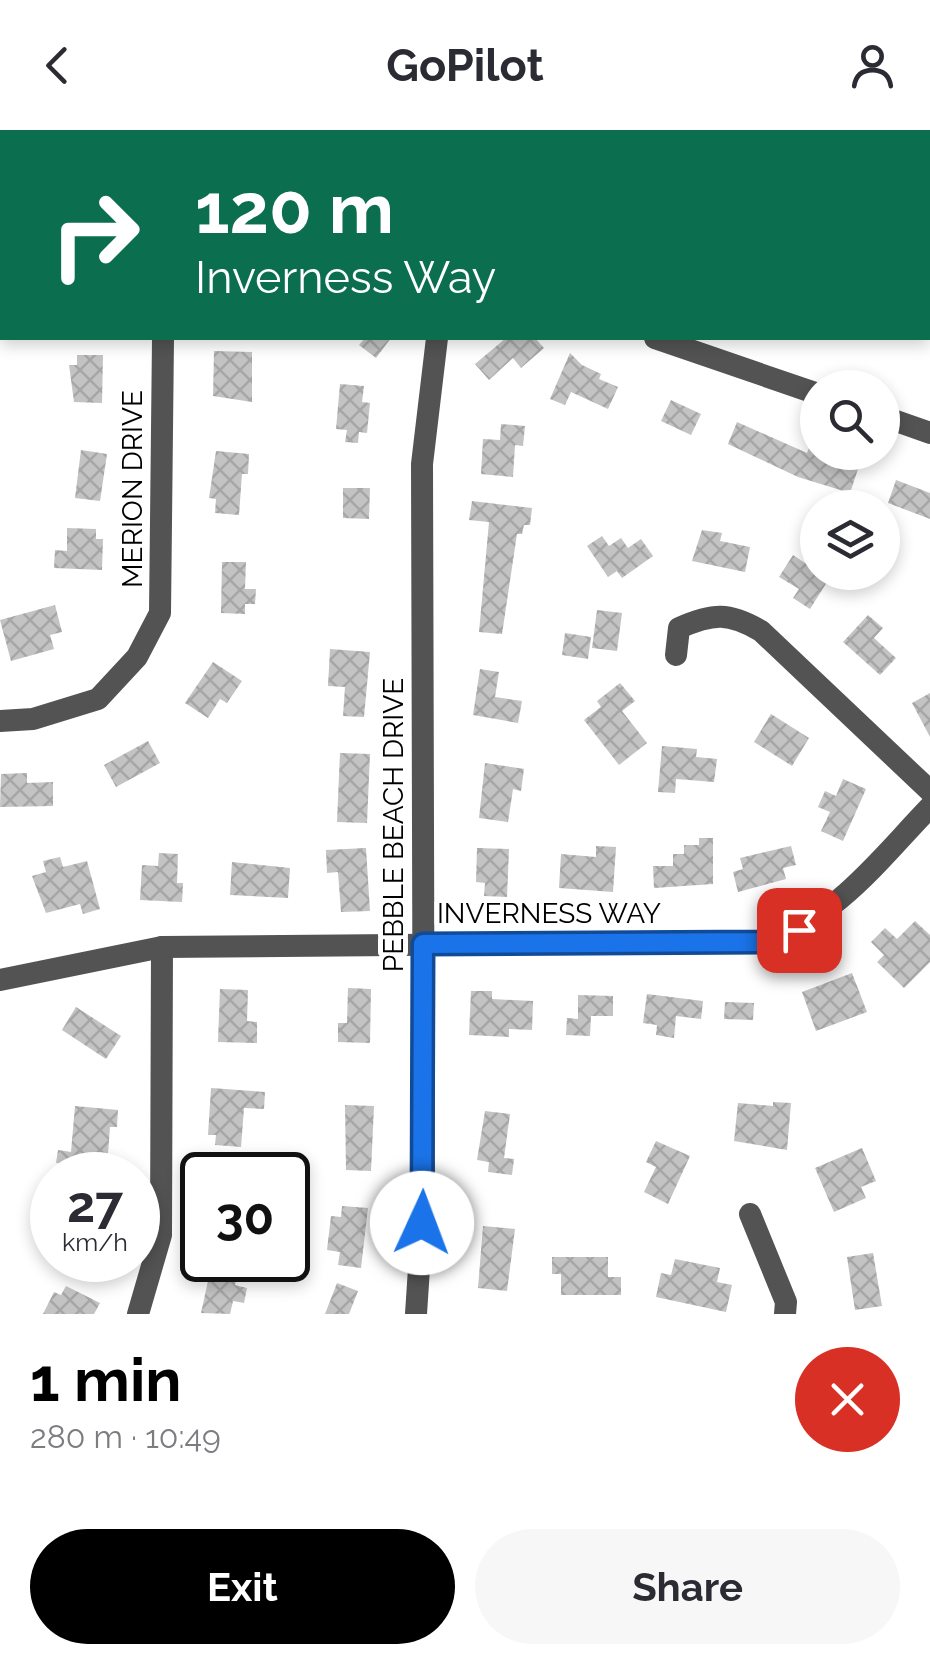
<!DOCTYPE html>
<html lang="en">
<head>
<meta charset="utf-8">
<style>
  :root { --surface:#fff; --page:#f7f7f7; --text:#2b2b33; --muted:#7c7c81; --accent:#000 }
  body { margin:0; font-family:Raleway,sans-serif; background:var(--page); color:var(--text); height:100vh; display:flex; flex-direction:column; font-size:38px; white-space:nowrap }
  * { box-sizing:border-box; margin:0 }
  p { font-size:32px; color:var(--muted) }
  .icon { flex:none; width:55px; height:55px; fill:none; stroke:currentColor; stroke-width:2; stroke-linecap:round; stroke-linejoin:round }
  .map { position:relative; height:1184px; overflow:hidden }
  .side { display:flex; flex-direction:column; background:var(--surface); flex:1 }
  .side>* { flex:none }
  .hud { position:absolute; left:0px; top:0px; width:930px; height:210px; box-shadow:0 5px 15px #0003; background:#0b6e4f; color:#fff; overflow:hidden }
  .fabs { position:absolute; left:800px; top:240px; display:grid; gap:20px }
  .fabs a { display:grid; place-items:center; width:100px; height:100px; border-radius:50%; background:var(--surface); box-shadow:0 5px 15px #0003; font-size:50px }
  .speed { position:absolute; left:30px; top:1022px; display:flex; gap:20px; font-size:50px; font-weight:700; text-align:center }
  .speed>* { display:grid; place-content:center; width:130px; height:130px; border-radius:50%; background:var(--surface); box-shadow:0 5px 15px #0003; line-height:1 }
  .speed small { font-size:25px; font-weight:400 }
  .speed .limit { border:5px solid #111; border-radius:15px; background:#fff; color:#111 }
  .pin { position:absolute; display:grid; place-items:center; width:85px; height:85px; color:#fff; margin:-42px; border-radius:20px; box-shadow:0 5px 15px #0006 }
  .me { position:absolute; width:110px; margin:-55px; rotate:2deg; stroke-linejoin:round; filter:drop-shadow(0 0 8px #0008) }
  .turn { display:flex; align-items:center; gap:35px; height:210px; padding:0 30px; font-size:45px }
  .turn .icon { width:130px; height:130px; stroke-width:2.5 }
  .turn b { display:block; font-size:70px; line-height:85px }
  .round { display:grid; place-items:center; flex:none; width:105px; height:105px; border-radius:52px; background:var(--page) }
  .head { display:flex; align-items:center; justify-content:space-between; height:170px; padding:0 30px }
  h1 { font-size:60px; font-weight:700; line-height:75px; color:var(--accent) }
  .action { display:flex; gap:20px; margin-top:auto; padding:20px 30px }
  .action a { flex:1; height:115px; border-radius:60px; background:var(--accent); color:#fff; font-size:40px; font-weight:700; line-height:115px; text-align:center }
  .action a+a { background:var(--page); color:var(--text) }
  header { display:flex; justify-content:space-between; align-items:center; height:130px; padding:0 30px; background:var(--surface); font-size:45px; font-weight:700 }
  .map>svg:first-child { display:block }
  .green { fill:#dadada }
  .building { fill:url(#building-cross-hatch) }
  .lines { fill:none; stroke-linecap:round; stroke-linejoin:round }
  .minor { stroke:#535353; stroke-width:22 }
  .route-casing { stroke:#114b97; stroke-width:25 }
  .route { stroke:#1a73e8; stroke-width:18 }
  .labels { text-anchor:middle; stroke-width:10; stroke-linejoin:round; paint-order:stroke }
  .street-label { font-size:28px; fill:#000; stroke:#fff }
</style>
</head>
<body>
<header><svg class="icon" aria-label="back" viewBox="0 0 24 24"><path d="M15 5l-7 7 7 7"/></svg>GoPilot<svg class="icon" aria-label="person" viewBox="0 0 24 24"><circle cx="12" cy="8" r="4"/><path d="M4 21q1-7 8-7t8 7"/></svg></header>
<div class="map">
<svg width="930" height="1184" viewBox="0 0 930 1184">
  <defs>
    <pattern id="building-cross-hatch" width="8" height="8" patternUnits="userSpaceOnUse" patternTransform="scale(2.5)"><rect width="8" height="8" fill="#c3c3c3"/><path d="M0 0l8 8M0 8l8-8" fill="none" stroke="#a6a6a6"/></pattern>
  </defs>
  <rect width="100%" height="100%" fill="#fff"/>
  <polygon class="green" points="564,0 930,0 930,147 928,2"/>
  <g class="building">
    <polygon points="365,208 391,208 376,228 359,215"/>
    <polygon points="506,208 535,208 544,218 521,238 513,228 489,250 475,234"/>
    <polygon points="214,221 252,222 252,272 213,266"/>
    <polygon points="570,223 582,235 601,244 599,249 618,257 608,279 571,262 565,275 550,269"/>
    <polygon points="77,225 103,225 102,273 74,272 69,235 77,235"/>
    <polygon points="340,254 364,256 362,272 370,273 367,303 359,302 358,313 345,312 347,300 336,299"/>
    <polygon points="671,270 701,284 691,305 661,291"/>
    <polygon points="737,292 807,323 809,318 859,336 850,363 798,347 728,314"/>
    <polygon points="501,294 525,296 523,316 515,315 513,347 481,344 483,309 500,310"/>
    <polygon points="81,320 107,324 100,371 75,368"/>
    <polygon points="216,321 249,324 248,344 242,344 239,385 215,383 216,369 209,368"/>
    <polygon points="896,350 930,363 930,389 888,373"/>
    <polygon points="343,358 370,358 369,389 343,388"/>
    <polygon points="472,371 532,378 530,395 524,395 522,404 517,404 502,504 479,502 489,392 469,390"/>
    <polygon points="67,398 96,399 96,409 103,409 102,440 54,438 55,420 67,421"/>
    <polygon points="702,400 722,403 720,411 750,417 745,442 692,431"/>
    <polygon points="602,406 609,416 621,408 628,418 641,409 653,426 622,448 617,441 608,447 587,416"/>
    <polygon points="793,425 829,449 810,479 793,468 799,459 779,447"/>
    <polygon points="222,432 246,432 245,459 256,459 255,474 245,474 245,484 221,483"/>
    <polygon points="55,475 62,502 50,505 54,519 11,531 0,490"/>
    <polygon points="597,480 622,483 617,521 592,518"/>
    <polygon points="868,485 883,498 874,508 896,528 880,545 843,512"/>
    <polygon points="565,503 591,507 588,529 562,525"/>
    <polygon points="330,519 370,522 364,587 343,586 345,557 328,556"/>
    <polygon points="213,532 242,551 227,573 220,569 208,588 185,573"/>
    <polygon points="480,539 499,542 495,567 522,571 518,593 473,585"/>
    <polygon points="620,553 635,571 622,581 647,613 619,635 584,590 601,577 597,571"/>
    <polygon points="930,563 930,607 912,573"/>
    <polygon points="771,584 809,608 792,636 754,612"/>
    <polygon points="148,611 160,633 116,657 104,635"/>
    <polygon points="662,616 697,619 696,627 717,629 714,652 676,649 675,663 658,662"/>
    <polygon points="340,623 370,624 367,693 337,692"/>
    <polygon points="485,633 524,639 521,661 513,659 508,692 479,688"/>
    <polygon points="27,643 27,653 53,652 53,676 0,677 1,644"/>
    <polygon points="843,649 866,659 843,711 821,701 830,682 818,677 825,661 836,666"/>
    <polygon points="699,708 713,708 713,754 654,758 653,736 673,736 673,724 684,724 684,715 699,715"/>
    <polygon points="596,716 616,717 613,762 559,758 561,724 596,727"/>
    <polygon points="791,716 796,735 783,738 786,749 738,762 733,742 743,739 740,728"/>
    <polygon points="366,718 370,781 341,782 338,742 327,743 326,720"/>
    <polygon points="477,718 509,719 507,767 484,766 485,753 476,752"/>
    <polygon points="159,723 178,724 177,753 183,753 182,772 140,770 142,735 158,736"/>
    <polygon points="60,727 63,737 87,731 100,779 83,784 80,774 46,783 32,746 46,742 43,731"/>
    <polygon points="232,732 290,738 288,768 230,765"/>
    <polygon points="915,791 930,805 930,832 904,858 877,832 884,825 871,812 885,798 897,809"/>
    <polygon points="852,843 867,882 816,901 802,862"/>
    <polygon points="348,858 371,859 370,913 338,912 338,893 347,893"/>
    <polygon points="220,859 248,860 247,891 257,892 257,913 218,912"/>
    <polygon points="471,861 492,861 492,869 533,871 532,900 509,899 509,907 469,905"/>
    <polygon points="647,864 703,871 701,889 676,886 674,908 656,905 657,895 643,893"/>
    <polygon points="578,865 613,866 613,886 591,886 590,906 566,905 567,888 578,889"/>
    <polygon points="725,872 754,873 753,890 724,889"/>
    <polygon points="76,877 121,906 106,929 62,900"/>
    <polygon points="211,958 265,962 264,979 244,978 241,1017 215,1015 216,1005 208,1005"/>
    <polygon points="773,972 791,973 787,1020 734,1011 738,973 773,976"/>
    <polygon points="345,975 374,976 371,1041 346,1040"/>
    <polygon points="75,976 118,980 117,997 110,997 107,1037 56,1033 58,1020 71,1022"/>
    <polygon points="485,981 510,984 504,1028 514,1029 512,1045 488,1042 489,1032 477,1030"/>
    <polygon points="656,1011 690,1026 668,1074 644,1062 656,1037 646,1032"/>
    <polygon points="862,1018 876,1051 861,1057 866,1068 834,1082 815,1038"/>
    <polygon points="342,1076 368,1078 361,1138 338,1135 340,1122 327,1120 331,1086 341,1087"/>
    <polygon points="483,1096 515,1099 507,1161 478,1158"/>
    <polygon points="873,1123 882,1176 855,1180 847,1127"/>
    <polygon points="552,1127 608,1127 608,1147 621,1147 621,1165 561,1165 561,1144 552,1144"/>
    <polygon points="675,1129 720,1138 717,1152 732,1155 726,1182 656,1167 661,1143 671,1145"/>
    <polygon points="212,1133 239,1138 235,1155 247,1158 244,1173 233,1171 230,1184 201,1183"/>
    <polygon points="337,1153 358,1161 349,1184 325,1184"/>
    <polygon points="66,1156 100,1173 94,1184 43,1184 54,1162 61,1165"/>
  </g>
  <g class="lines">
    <g class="minor">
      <polyline points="494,2 495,0"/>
      <polyline points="0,81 2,81"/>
      <polyline points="655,208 818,264"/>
      <polyline points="882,286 930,303"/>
      <path d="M 676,525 L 679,498 C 713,483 729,482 761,501 L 930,661"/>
      <polyline points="0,591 33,589 98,569 137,527 160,483 163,208"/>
      <path d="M 0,850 L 162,817 L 763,812 C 837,788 877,732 930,677"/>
      <polyline points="750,1084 786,1172 785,1184"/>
      <polyline points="138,1184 161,1105 162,817"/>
      <polyline points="416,1184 424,1062 422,334 437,208"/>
    </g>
  </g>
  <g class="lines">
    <g class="route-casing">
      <polyline id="route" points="422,1093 423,814 763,812 799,800"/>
    </g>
    <use href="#route" class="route"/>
  </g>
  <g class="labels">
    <g class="street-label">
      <text transform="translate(132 359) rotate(-90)" y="10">MERION DRIVE</text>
      <text transform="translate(393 695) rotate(-90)" y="10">PEBBLE BEACH DRIVE</text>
      <text x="549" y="793">INVERNESS WAY</text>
    </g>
  </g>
</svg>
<div class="fabs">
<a><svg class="icon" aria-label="search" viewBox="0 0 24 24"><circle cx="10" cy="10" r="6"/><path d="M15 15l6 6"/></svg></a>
<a><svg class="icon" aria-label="layers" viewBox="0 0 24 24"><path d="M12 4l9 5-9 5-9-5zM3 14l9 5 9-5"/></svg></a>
</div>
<div class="speed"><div>27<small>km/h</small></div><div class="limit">30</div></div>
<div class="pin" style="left:799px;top:800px;background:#d93025"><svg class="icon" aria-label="arrive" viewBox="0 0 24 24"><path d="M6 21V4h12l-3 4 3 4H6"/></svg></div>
<svg class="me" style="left:422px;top:1093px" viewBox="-20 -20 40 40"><circle r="19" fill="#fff"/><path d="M0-13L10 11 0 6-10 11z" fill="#1a73e8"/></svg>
<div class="hud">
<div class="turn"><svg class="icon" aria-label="right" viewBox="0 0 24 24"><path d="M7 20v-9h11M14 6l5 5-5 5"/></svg><div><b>120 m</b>Inverness Way</div></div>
</div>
</div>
<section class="side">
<div class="head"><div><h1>1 min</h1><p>280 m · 10:49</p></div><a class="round" style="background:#d93025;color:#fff"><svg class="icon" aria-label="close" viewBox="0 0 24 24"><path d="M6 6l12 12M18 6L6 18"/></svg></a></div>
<div class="action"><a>Exit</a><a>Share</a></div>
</section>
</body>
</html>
